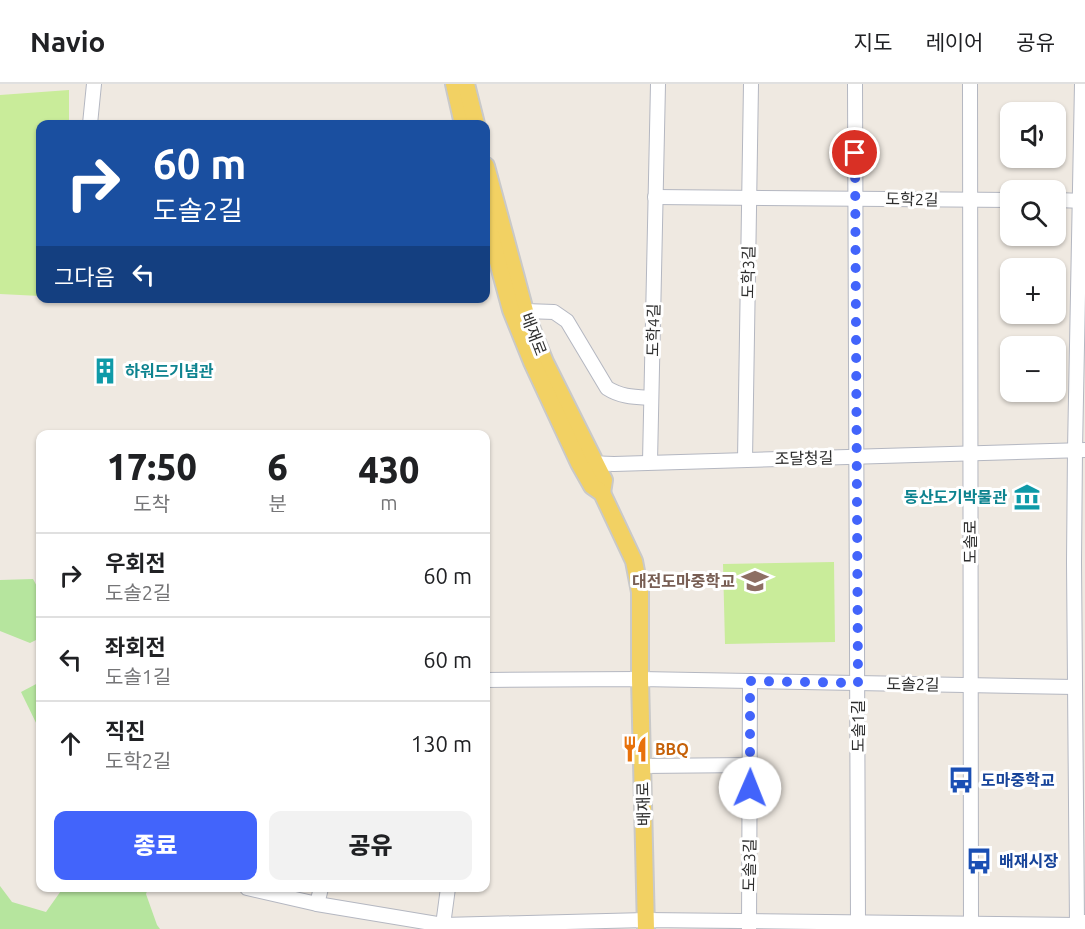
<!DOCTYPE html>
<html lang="ko">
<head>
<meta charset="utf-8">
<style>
  :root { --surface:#fff; --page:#f2f2f2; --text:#202124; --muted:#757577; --line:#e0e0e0; --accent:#4264fb }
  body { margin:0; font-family:Ubuntu,"Noto Sans KR",sans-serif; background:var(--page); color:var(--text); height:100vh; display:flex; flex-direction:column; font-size:22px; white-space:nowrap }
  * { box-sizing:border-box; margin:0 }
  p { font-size:20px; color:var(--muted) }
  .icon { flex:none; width:33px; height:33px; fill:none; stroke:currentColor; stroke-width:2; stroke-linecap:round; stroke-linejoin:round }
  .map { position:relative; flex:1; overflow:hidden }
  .details { position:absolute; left:36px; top:346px; width:454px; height:462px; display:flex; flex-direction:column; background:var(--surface); border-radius:12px; box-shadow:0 2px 4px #0004 }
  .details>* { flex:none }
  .top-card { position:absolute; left:36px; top:36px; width:454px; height:183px; border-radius:12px; box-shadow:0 2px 4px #0004; background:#1a4fa0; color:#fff; overflow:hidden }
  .tools { position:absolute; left:1000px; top:18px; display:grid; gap:12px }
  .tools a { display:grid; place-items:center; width:66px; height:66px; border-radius:12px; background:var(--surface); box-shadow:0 2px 4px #0004; font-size:30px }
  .pin { position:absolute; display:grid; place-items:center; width:51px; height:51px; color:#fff; margin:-26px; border:3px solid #fff; border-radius:50%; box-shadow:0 2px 6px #0007 }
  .me { position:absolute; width:66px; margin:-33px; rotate:1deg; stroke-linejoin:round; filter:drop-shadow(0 0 4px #0008) }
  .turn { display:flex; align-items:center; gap:21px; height:126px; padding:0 18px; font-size:27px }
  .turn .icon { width:78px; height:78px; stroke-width:2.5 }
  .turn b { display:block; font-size:42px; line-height:51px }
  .then { display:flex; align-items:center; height:57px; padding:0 18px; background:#0003; gap:12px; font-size:22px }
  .eta { display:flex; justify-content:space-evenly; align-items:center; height:102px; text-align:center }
  .eta b { font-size:36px; font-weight:800; line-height:42px }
  .action { display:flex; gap:12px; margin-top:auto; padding:12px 18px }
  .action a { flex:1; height:69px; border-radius:12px; background:var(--accent); color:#fff; font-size:24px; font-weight:800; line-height:69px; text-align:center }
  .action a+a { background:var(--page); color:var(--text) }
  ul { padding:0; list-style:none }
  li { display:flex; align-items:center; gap:18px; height:84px; padding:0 18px; border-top:2px solid var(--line) }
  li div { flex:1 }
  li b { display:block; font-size:22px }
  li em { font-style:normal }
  header { display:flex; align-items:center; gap:36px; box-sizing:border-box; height:84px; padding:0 30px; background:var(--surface); border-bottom:2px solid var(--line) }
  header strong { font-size:28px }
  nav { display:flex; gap:33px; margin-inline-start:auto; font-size:21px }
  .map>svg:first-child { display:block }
  .green { fill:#b6e59e }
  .pitch { fill:#c9ec9a }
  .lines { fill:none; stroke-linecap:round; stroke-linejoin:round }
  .minor-casing { stroke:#b4b7c1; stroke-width:16 }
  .major-casing { stroke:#c9c9c9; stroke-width:20 }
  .minor { stroke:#fff; stroke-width:14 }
  .major { stroke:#f2d163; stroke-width:16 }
  .route { stroke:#4264fb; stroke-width:10; stroke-dasharray:0 18 }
  .labels { text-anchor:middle; stroke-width:6; stroke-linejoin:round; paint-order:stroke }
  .street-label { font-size:16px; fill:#2e2e2e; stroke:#fff }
  .culture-label { font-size:16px; font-weight:bold; fill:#0d838f; stroke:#fff; text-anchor:start }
  .education-label { font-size:16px; font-weight:bold; fill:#785e54; stroke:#fff; text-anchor:end }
  .food-label { font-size:16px; font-weight:bold; fill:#c56008; stroke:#fff; text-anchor:start }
  .transit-label { font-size:16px; font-weight:bold; fill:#164399; stroke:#fff; text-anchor:start }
</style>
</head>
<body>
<header>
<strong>Navio</strong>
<nav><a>지도</a><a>레이어</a><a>공유</a></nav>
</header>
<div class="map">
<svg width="1085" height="845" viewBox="0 0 1085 845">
  <rect width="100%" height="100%" fill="#efe9e1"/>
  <g class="green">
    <polygon points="33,495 40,508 40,554 30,559 0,547 0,496"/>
    <polygon points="40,598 40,647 21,608"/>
    <polygon points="0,802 12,818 46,828 63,804 148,804 146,810 157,841 160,845 0,845"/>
  </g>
  <g class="pitch">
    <polygon points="69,6 69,40 40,40 40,212 0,210 0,11"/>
    <polygon points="834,478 835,558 725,560 723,480"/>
  </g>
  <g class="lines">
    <g class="minor-casing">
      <g id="minor">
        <polyline points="855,0 858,839"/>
        <polyline points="970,0 971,845"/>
        <polyline points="1082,0 1075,366 1074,478 1077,841 1082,845"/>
        <polyline points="90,40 94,0"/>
        <polyline points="655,113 1011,116"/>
        <polyline points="1056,116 1085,117"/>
        <path d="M 525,227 L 554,228 L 567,237 L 607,304 C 621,313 634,313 651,314"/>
        <polyline points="745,376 751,0"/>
        <polyline points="650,378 658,0"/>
        <polyline points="586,379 614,380 1085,366"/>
        <polyline points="486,596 640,595 1075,603"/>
        <polyline points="642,682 750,681"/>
        <polyline points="247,804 317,820 443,841 646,836 1077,841 1084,838"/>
        <polyline points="317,820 321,804"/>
        <polyline points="443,841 448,804"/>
        <polyline points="749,845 750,597"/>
      </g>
    </g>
    <g class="major-casing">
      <g id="major">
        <polyline points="454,0 463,40"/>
        <polyline points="466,0 476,40"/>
        <polyline points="486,82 525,227 534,251 545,278 604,396 602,409"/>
        <polyline points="486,134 511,226 532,278 579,379 592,402 602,409 634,477 640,508 640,595 646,845"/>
      </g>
    </g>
    <use href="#minor" class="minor"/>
    <use href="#major" class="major"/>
  </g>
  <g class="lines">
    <polyline class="route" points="750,704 750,597 858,599 855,69"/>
  </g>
  <defs>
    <g id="building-bare" transform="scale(2.07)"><path d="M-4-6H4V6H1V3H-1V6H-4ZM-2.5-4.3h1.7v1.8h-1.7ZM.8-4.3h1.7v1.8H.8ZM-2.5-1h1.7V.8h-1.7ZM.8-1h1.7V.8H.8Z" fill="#0f9aa8" stroke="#fff" stroke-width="2.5" paint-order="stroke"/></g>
    <g id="museum-bare" transform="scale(2.07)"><path d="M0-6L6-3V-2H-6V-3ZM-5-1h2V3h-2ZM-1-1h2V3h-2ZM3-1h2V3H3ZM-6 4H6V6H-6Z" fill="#0f9aa8" stroke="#fff" stroke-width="2.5" paint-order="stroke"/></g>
    <g id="school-bare" transform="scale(2.07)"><path d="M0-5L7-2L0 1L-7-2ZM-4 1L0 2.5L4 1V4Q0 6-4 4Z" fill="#8d6e63" stroke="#fff" stroke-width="2.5" paint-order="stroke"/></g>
    <g id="restaurant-bare" transform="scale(2.07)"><path d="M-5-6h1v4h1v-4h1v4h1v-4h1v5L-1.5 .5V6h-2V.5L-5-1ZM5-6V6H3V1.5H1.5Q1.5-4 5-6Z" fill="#e8710a" stroke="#fff" stroke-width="2.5" paint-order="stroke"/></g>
    <g id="bus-bare" transform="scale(2.07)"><path d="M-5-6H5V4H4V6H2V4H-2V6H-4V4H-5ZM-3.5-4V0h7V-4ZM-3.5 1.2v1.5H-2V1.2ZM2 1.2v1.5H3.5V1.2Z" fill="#1a4fb4" stroke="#fff" stroke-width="2.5" paint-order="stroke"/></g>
  </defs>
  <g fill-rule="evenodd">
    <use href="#building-bare" x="105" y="287"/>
    <use href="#museum-bare" x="1027" y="413"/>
    <use href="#school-bare" x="755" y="497"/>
    <use href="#restaurant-bare" x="635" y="665"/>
    <use href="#bus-bare" x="961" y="696"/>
    <use href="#bus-bare" x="979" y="777"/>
  </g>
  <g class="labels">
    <g class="street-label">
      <text transform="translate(912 115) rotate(1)" y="6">도학2길</text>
      <text transform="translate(748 188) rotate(-89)" y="6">도학3길</text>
      <text transform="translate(653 246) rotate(-89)" y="6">도학4길</text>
      <text transform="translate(534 250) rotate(69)" y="6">배재로</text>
      <text transform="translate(804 374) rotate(-1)" y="6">조달청길</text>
      <text transform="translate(970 458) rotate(-90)" y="6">도솔로</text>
      <text transform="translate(913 600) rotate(1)" y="6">도솔2길</text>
      <text transform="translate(858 642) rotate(-90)" y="6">도솔1길</text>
      <text transform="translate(643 720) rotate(-91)" y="6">배재로</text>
      <text transform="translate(749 781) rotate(-89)" y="6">도솔3길</text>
    </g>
    <g class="culture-label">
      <text x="125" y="293">하워드기념관</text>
      <text x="1007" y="419" text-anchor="end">동산도기박물관</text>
    </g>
    <g class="education-label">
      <text x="735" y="503">대전도마중학교</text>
    </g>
    <g class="food-label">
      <text x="655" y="671">BBQ</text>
    </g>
    <g class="transit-label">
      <text x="981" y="702">도마중학교</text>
      <text x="999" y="783">배재시장</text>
    </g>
  </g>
</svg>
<div class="tools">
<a><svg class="icon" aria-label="sound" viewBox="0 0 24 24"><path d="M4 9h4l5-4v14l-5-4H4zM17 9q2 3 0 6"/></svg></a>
<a><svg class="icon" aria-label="search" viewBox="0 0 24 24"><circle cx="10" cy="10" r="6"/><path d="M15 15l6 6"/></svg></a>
<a>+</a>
<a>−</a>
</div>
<div class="pin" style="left:855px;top:69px;background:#d93025"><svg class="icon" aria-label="arrive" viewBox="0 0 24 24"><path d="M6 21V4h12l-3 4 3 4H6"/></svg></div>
<svg class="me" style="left:750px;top:704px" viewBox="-20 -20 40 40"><circle r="19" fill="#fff"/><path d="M0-13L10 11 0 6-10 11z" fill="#4264fb"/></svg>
<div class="top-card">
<div class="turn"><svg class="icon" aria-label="right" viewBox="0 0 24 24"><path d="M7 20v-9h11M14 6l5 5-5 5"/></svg><div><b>60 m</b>도솔2길</div></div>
<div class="then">그다음<svg class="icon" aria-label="left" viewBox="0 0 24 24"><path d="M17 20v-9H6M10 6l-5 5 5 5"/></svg></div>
</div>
<section class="details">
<div class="eta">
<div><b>17:50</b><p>도착</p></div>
<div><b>6</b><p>분</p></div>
<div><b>430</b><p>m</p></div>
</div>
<ul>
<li><svg class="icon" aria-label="right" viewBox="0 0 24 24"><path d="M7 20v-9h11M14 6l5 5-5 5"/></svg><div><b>우회전</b><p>도솔2길</p></div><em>60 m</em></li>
<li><svg class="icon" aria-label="left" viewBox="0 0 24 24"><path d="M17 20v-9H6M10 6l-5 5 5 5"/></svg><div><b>좌회전</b><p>도솔1길</p></div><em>60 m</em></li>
<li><svg class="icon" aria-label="ahead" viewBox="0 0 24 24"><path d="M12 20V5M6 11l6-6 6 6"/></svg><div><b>직진</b><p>도학2길</p></div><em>130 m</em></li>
</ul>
<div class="action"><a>종료</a><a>공유</a></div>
</section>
</div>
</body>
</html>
